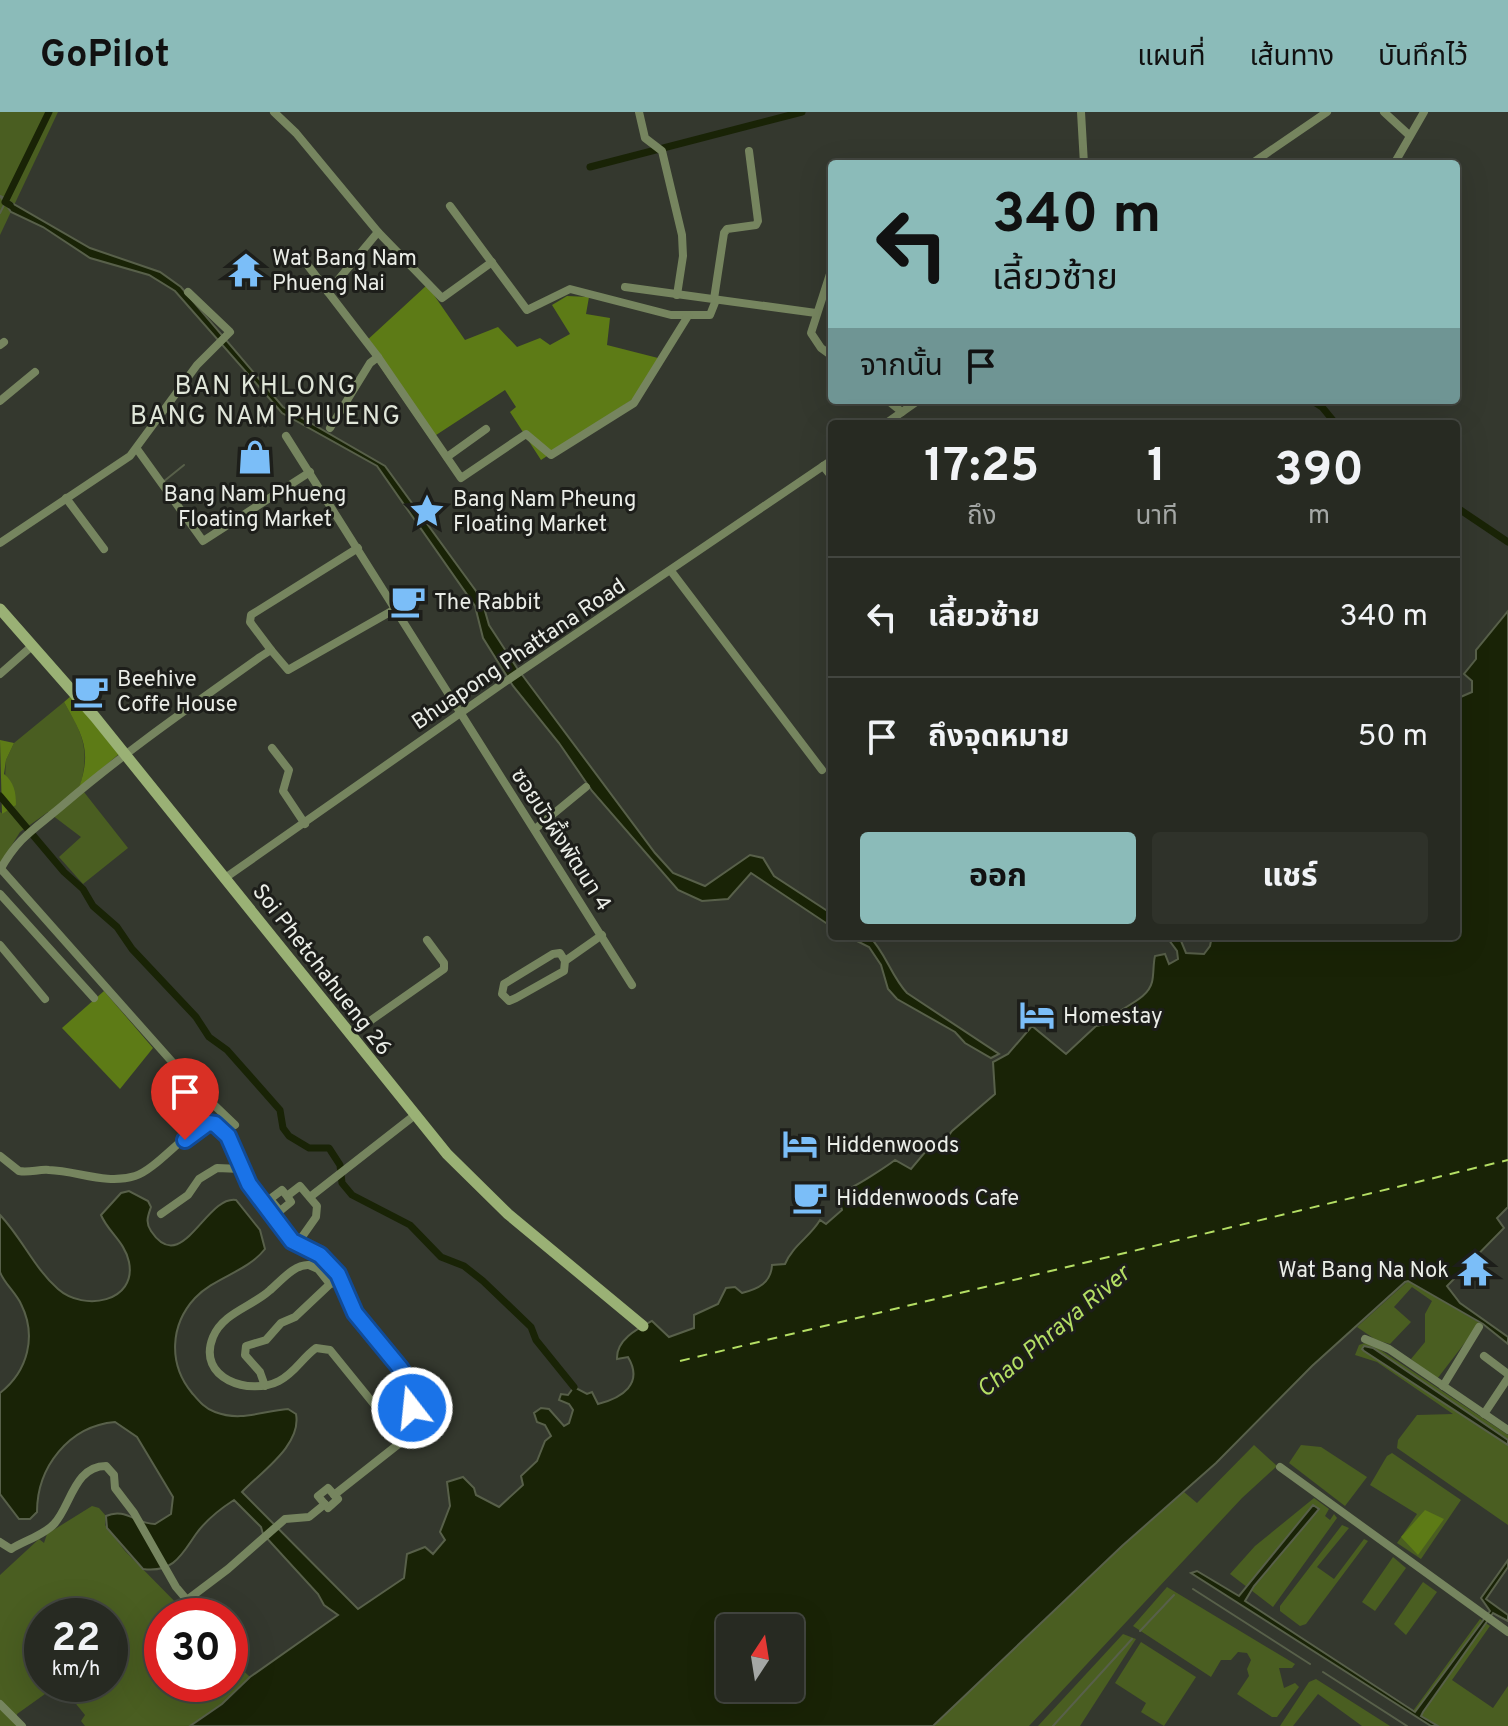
<!DOCTYPE html>
<html lang="th">
<head>
<meta charset="utf-8">
<style>
  :root { --surface:#272a22; --page:#2f322a; --text:#f1f3f6; --muted:#a4a7a5; --line:#434640; --accent:#8bbbb9 }
  body { margin:0; font-family:Overpass,"Noto Sans Thai",sans-serif; background:var(--page); color:var(--text); height:100vh; display:flex; flex-direction:column; font-size:30px; white-space:nowrap }
  * { box-sizing:border-box; margin:0 }
  p { font-size:26px; color:var(--muted) }
  .icon { flex:none; width:44px; height:44px; fill:none; stroke:currentColor; stroke-width:2; stroke-linecap:round; stroke-linejoin:round }
  .map { position:relative; flex:1; overflow:hidden }
  .panel { position:absolute; left:828px; top:308px; width:632px; height:520px; display:flex; flex-direction:column; background:var(--surface); border-radius:8px; box-shadow:0 8px 32px #0002,0 0 0 2px var(--line) }
  .panel>* { flex:none }
  .banner { position:absolute; left:828px; top:48px; width:632px; height:244px; border-radius:8px; box-shadow:0 8px 32px #0002,0 0 0 2px var(--line); background:#8bbbb9; color:#111; overflow:hidden }
  .needle { width:52px; rotate:12deg }
  .controls { position:absolute; left:716px; top:1502px; display:grid; gap:16px }
  .controls a { display:grid; place-items:center; width:88px; height:88px; border-radius:8px; background:var(--surface); box-shadow:0 8px 32px #0002,0 0 0 2px var(--line); font-size:40px }
  .speed { position:absolute; left:24px; top:1486px; display:flex; gap:16px; font-size:40px; font-weight:700; text-align:center }
  .speed>* { display:grid; place-content:center; width:104px; height:104px; border-radius:50%; background:var(--surface); box-shadow:0 8px 32px #0002,0 0 0 2px var(--line); line-height:1 }
  .speed small { font-size:20px; font-weight:400 }
  .speed .limit { border:12px solid #d22; background:#fff; color:#111 }
  .pin { position:absolute; display:grid; place-items:center; width:68px; height:68px; color:#fff; margin:-82px -34px; border-radius:50% 50% 50% 0; rotate:-45deg; box-shadow:0 0 8px #0007 }
  .pin .icon { rotate:45deg }
  .me { position:absolute; width:88px; margin:-44px; rotate:344deg; stroke-linejoin:round; filter:drop-shadow(0 0 6px #0008) }
  .turn { display:flex; align-items:center; gap:28px; height:168px; padding:0 32px; font-size:36px }
  .turn .icon { width:104px; height:104px; stroke-width:2.5 }
  .turn b { display:block; font-size:56px; line-height:68px }
  .then { display:flex; align-items:center; height:76px; padding:0 32px; background:#0003; gap:16px; font-size:30px }
  .eta { display:flex; justify-content:space-evenly; align-items:center; height:136px; text-align:center }
  .eta b { font-size:48px; font-weight:700; line-height:56px }
  .button { display:flex; gap:16px; margin-top:auto; padding:16px 32px }
  .button a { flex:1; height:92px; border-radius:8px; background:var(--accent); color:#111; font-size:32px; font-weight:700; line-height:92px; text-align:center }
  .button a+a { background:var(--page); color:var(--text) }
  ul { padding:0; list-style:none }
  li { display:flex; align-items:center; gap:24px; height:120px; padding:0 32px; border-top:2px solid var(--line) }
  li div { flex:1 }
  li b { display:block; font-size:30px }
  li em { font-style:normal }
  header { display:flex; align-items:center; gap:48px; box-sizing:border-box; height:112px; padding:0 40px; background:var(--accent); color:#111 }
  header strong { font-size:38px }
  nav { display:flex; gap:44px; margin-inline-start:auto; font-size:28px }
  .map>svg:first-child { display:block }
  .green { fill:#4a5e21 }
  .forest { fill:#5d7b16 }
  .water { fill:#192306; stroke:#58604a; stroke-width:2; fill-rule:evenodd }
  .lines { fill:none; stroke-linecap:round; stroke-linejoin:round }
  .stream { stroke:#58604a; stroke-width:2 }
  .canal { stroke:#192306; stroke-width:7 }
  .ferry { stroke:#b4de64; stroke-width:2; stroke-dasharray:10 8; stroke-linecap:butt }
  .street { stroke:#76855f; stroke-width:8 }
  .secondary { stroke:#9ab175; stroke-width:11 }
  .route-casing { stroke:#114b97; stroke-width:20 }
  .route { stroke:#1a73e8; stroke-width:14 }
  .labels { text-anchor:middle; stroke-width:6; stroke-linejoin:round; paint-order:stroke }
  .poi-label { font-size:22px; fill:#eaede7; stroke:#1d1e1a; text-anchor:start }
  .street-label { font-size:22px; fill:#eaede7; stroke:#1d1e1a }
  .water-label { font-size:24px; font-style:italic; fill:#b4de64; stroke:#1d1e1a }
  .quarter-label { font-size:26px; letter-spacing:2px; fill:#e0e6d9; stroke:#1d1e1a }
</style>
</head>
<body>
<header>
<strong>GoPilot</strong>
<nav><a>แผนที่</a><a>เส้นทาง</a><a>บันทึกไว้</a></nav>
</header>
<div class="map">
<svg width="1508" height="1614" viewBox="0 0 1508 1614">
  <rect width="100%" height="100%" fill="#34382e"/>
  <g class="green">
    <polygon points="0,0 58,0 0,123"/>
    <path d="M 64,590 C 83,623 90,636 80,675 L 128,736 L 83,772 L 59,745 L 81,725 L 48,700 L 20,720 L 0,752 L 0,700 L 3,702 L 6,648 L 14,631 Z"/>
    <polygon points="1408,1169 1480,1211 1437,1267 1411,1247 1425,1230 1425,1202 1432,1189 1412,1175 1394,1195 1411,1210 1390,1232 1376,1228 1357,1215"/>
    <polygon points="1365,1231 1373,1233 1508,1323 1508,1413 1397,1336 1398,1328 1417,1303 1453,1302 1377,1250 1355,1243 1359,1233"/>
    <polygon points="1254,1333 1277,1354 1242,1386 1029,1614 933,1614 1122,1434 1184,1380 1197,1391"/>
    <polygon points="1301,1333 1321,1335 1367,1365 1345,1394 1289,1351"/>
    <polygon points="1392,1341 1461,1388 1421,1447 1397,1431 1417,1402 1370,1373 1387,1344"/>
    <polygon points="1314,1386 1329,1397 1325,1404 1330,1408 1334,1402 1337,1406 1273,1495 1230,1462 1255,1434"/>
    <polygon points="92,1394 99,1396 106,1404 105,1413 125,1439 189,1504 162,1504 162,1572 230,1572 230,1546 250,1565 222,1592 190,1614 85,1614 81,1609 85,1603 60,1572 110,1572 110,1504 42,1504 42,1572 59,1572 17,1602 17,1614 0,1614 0,1463 39,1427 44,1431 47,1422"/>
    <polygon points="1342,1413 1349,1416 1317,1455 1334,1467 1364,1427 1368,1429 1306,1512 1300,1514 1280,1499 1280,1494"/>
    <polygon points="1393,1445 1406,1456 1375,1499 1362,1490"/>
    <polygon points="1423,1470 1437,1480 1406,1523 1394,1512"/>
    <polygon points="1167,1475 1295,1552 1292,1556 1279,1556 1284,1576 1295,1571 1299,1575 1277,1605 1272,1605 1237,1582 1249,1564 1247,1557 1251,1548 1247,1541 1238,1540 1231,1548 1221,1548 1211,1565 1133,1514"/>
    <polygon points="1480,1507 1490,1514 1452,1568 1493,1596 1508,1574 1508,1614 1438,1614 1413,1599"/>
    <polygon points="1123,1522 1136,1527 1080,1614 1038,1614"/>
    <polygon points="1141,1530 1196,1565 1164,1614 1141,1600 1146,1591 1115,1571"/>
    <polygon points="1316,1567 1390,1614 1362,1614 1318,1582 1293,1614 1280,1614 1309,1570"/>
  </g>
  <g class="forest">
    <polygon points="427,173 465,228 498,215 517,235 540,226 550,233 570,222 552,193 567,184 589,185 586,202 610,206 607,233 658,246 633,287 541,348 510,300 516,295 505,278 430,327 364,231"/>
    <path d="M 71,584 L 119,642 L 79,676 C 92,638 83,624 64,590 Z"/>
    <path d="M 0,628 L 14,631 L 6,648 L 4,662 C 14,670 16,680 16,693 L 2,702 Z"/>
    <polygon points="104,879 153,936 120,977 62,916"/>
    <polygon points="1425,1398 1444,1407 1418,1443 1401,1425"/>
  </g>
  <g class="water">
    <polygon points="0,84 90,136 160,160 181,175 283,295 385,354 476,479 483,492 489,513 517,556 655,741 673,761 705,774 750,743 763,746 774,764 832,802 832,815 751,761 728,787 702,789 678,778 592,679 559,631 513,574 483,526 475,494 377,354 282,301 175,179 149,163 90,146 43,115 11,100"/>
    <path d="M 1508,499 L 1508,1095 L 1497,1106 L 1504,1116 L 1447,1174 L 1460,1191 L 1508,1225 L 1508,1232 L 1483,1212 L 1408,1169 L 1405,1170 L 1312,1254 L 1216,1351 L 1122,1434 L 933,1614 L 190,1614 L 222,1592 L 250,1565 L 338,1503 L 324,1493 L 318,1482 L 263,1422 L 261,1415 L 234,1388 C 220,1397 206,1408 196,1422 C 182,1442 174,1461 143,1457 L 107,1416 L 106,1404 C 125,1395 136,1412 155,1412 L 171,1402 L 173,1385 L 137,1325 L 115,1310 C 69,1314 37,1355 37,1400 L 30,1407 L 19,1407 L 0,1382 L 0,1281 C 28,1259 37,1224 21,1192 C 16,1181 4,1171 0,1160 C 0,1149 0,1117 0,1103 C 22,1126 34,1156 58,1177 C 84,1200 137,1190 129,1150 C 125,1130 108,1120 101,1103 L 121,1081 L 129,1079 L 148,1089 L 151,1095 C 148,1104 145,1110 151,1119 C 182,1166 206,1083 236,1088 L 260,1118 L 265,1137 C 247,1160 215,1165 195,1186 C 170,1213 168,1252 192,1281 C 198,1288 205,1297 215,1300 C 241,1310 262,1299 288,1297 L 296,1302 C 302,1333 261,1360 242,1380 L 358,1497 L 404,1466 L 407,1442 L 425,1435 L 433,1442 L 445,1428 L 440,1420 L 450,1394 L 447,1370 L 463,1365 L 474,1376 L 476,1383 L 499,1395 L 523,1373 L 521,1364 L 537,1349 L 545,1329 L 551,1324 L 545,1313 L 537,1310 L 534,1301 L 541,1296 L 549,1297 L 564,1314 L 569,1311 L 573,1298 L 569,1292 L 559,1288 L 561,1282 L 568,1283 L 574,1275 L 587,1282 L 592,1280 L 598,1292 C 622,1286 644,1272 628,1245 L 617,1247 C 616,1228 637,1217 652,1209 L 669,1225 L 694,1216 L 694,1203 L 718,1192 L 726,1176 L 735,1175 L 742,1181 C 758,1177 771,1171 772,1153 L 785,1152 C 793,1133 810,1125 820,1108 L 826,1112 L 842,1098 L 839,1088 L 847,1077 C 854,1076 887,1054 895,1048 L 911,1057 L 931,1033 L 942,1033 L 952,1019 L 995,982 L 993,950 L 1008,942 L 1032,914 L 1066,942 L 1096,914 L 1105,912 C 1117,895 1147,890 1152,870 C 1154,862 1153,852 1155,844 L 1165,842 L 1169,852 L 1178,847 L 1177,839 L 1166,824 L 1179,824 L 1186,841 L 1204,842 L 1210,834 L 1212,824 L 1456,824 L 1456,587 L 1472,580 L 1472,569 L 1464,562 L 1476,547 L 1476,538 ZM 730,1516 L 790,1516 L 790,1576 L 730,1576 Z"/>
    <path d="M 847,824 L 869,824 C 886,841 891,864 907,881 L 999,942 L 991,946 L 965,931 L 955,920 L 897,887 L 888,877 L 881,853 L 869,835 Z"/>
    <polygon points="1364,1234 1373,1236 1508,1328 1508,1333 1364,1239 1362,1237"/>
    <polygon points="1313,1393 1319,1397 1254,1474 1245,1489 1415,1600 1490,1499 1481,1486 1508,1448 1508,1455 1486,1487 1508,1503 1508,1509 1493,1501 1423,1600 1421,1604 1438,1614 1431,1614 1191,1461 1197,1459 1239,1484"/>
  </g>
  <g class="lines">
    <g class="stream">
      <polyline points="0,84 7,87"/>
      <polyline points="0,101 5,91"/>
      <polyline points="163,370 184,353"/>
      <polyline points="1193,1477 1310,1552"/>
      <polyline points="1140,1519 1174,1483"/>
      <polyline points="1323,1560 1407,1614"/>
      <polyline points="1053,1614 1132,1527"/>
    </g>
    <g class="canal">
      <polyline points="590,55 802,0"/>
      <polyline points="10,93 5,90 49,0"/>
      <polyline points="1311,288 1322,295 1336,312"/>
      <polyline points="1456,395 1508,430"/>
      <polyline points="0,684 64,760 83,777 93,794 117,815 132,837 196,905 209,925 227,938 280,998 283,1016 289,1024 309,1036 329,1036 340,1053 342,1071 352,1083 410,1113 441,1145 464,1154 483,1169 531,1215 536,1228 574,1275"/>
    </g>
    <polyline class="ferry" points="680,1249 1508,1048"/>
    <g class="street">
      <polyline points="274,0 296,21 378,120 442,186 492,150"/>
      <polyline points="639,0 645,26 662,39 682,123 683,144 677,183"/>
      <polyline points="1081,0 1084,52"/>
      <polyline points="1384,0 1409,23"/>
      <polyline points="1251,52 1327,0"/>
      <polyline points="1394,52 1424,0"/>
      <polyline points="450,94 527,198 570,177 671,203 710,203 716,188"/>
      <polyline points="378,120 328,180 378,245"/>
      <polyline points="303,147 328,180"/>
      <polyline points="830,162 811,221 821,236 832,244"/>
      <polyline points="625,175 816,201"/>
      <polyline points="714,187 724,121 727,117 756,113 758,109 749,39"/>
      <polyline points="0,233 4,230"/>
      <polyline points="887,288 902,300"/>
      <polyline points="0,289 35,260"/>
      <polyline points="885,312 919,288"/>
      <polyline points="330,316 370,251 378,245 461,366 526,322 551,343 634,291 688,204"/>
      <polyline points="286,324 632,873"/>
      <polyline points="137,337 203,429 310,360"/>
      <polyline points="447,345 486,317"/>
      <polyline points="823,354 832,365"/>
      <polyline points="66,386 104,437"/>
      <polyline points="0,431 130,344 197,253 230,220 188,180"/>
      <polyline points="671,459 822,658"/>
      <polyline points="271,538 250,510 251,503 358,436"/>
      <polyline points="0,562 32,534"/>
      <polyline points="272,636 289,658 283,679 305,712"/>
      <polyline points="535,717 586,675"/>
      <polyline points="1,757 190,970 235,1013"/>
      <path d="M 0,758 C 19,724 35,717 63,693 C 126,639 193,593 260,545 L 271,538 L 288,558 L 397,496"/>
      <polyline points="225,766 499,574 832,348"/>
      <polyline points="0,782 94,886"/>
      <polyline points="0,833 45,887"/>
      <polyline points="565,849 564,859 516,886 509,889 502,882 504,872 553,842 560,841 565,849 602,823"/>
      <polyline points="350,923 444,857 444,851 427,828"/>
      <path d="M 0,1044 L 19,1059 C 29,1061 39,1057 49,1058 C 78,1059 106,1073 135,1064 C 160,1056 194,1007 215,1012 L 228,1024 L 249,1072 L 292,1129 L 331,1152 L 342,1169 L 355,1201 L 401,1257 L 412,1296 L 412,1307 L 405,1327 L 334,1383"/>
      <polyline points="287,1084 282,1078 270,1087 280,1099 291,1090 287,1084 300,1074 317,1094 316,1105 297,1132"/>
      <polyline points="310,1085 415,1003"/>
      <polyline points="161,1102 188,1083 199,1067 217,1056 241,1057"/>
      <path d="M 330,1172 L 318,1157 L 309,1153 C 294,1152 280,1170 269,1179 C 251,1195 223,1201 213,1225 C 196,1267 250,1284 279,1269 C 295,1261 302,1246 316,1236 L 330,1238 L 386,1307 L 409,1316"/>
      <polyline points="1365,1227 1389,1237 1508,1318"/>
      <polyline points="1484,1244 1508,1262"/>
      <polyline points="265,1274 260,1260 245,1243 246,1234 266,1228 281,1211 295,1205 330,1172 342,1169"/>
      <polyline points="1443,1274 1479,1215"/>
      <polyline points="1484,1302 1508,1266"/>
      <polyline points="1280,1355 1508,1520"/>
      <polygon points="328,1376 338,1387 328,1396 318,1384"/>
      <path d="M 0,1430 L 11,1437 C 24,1429 44,1423 54,1412 C 71,1394 74,1354 106,1354 L 114,1363 L 115,1376 L 134,1401 L 176,1475 L 187,1488 L 228,1457 L 285,1407 L 309,1405 L 325,1392"/>
      <polyline points="0,1592 22,1614"/>
    </g>
    <polyline class="secondary" points="0,497 95,605 447,1042 508,1102 643,1214"/>
  </g>
  <g class="lines">
    <g class="route-casing">
      <polyline id="route" points="185,1028 208,1011 215,1012 228,1024 249,1072 292,1129 320,1143 338,1162 355,1201 401,1257 412,1296"/>
    </g>
    <use href="#route" class="route"/>
  </g>
  <defs>
    <g id="temple-bare" transform="scale(2.76)"><path d="M0-6L5-2H3V0L6.5 2.5H4V6H1.5V3h-3V6H-4V2.5H-6.5L-3 0V-2H-5Z" fill="#7bbef8" stroke="#1d1e1a" stroke-width="2.5" paint-order="stroke"/></g>
    <g id="shop-bare" transform="scale(2.76)"><path d="M-5-2.5h2.3a2.7 3.5 0 0 1 5.4 0H5L5.5 6h-11ZM-1.5-2.5h3a1.5 2.3 0 0 0-3 0Z" fill="#7bbef8" stroke="#1d1e1a" stroke-width="2.5" paint-order="stroke"/></g>
    <g id="sight-bare" transform="scale(2.76)"><path d="M0-6L1.8-2.2L6-1.7L2.9 1.2L3.7 5.4L0 3.3L-3.7 5.4L-2.9 1.2L-6-1.7L-1.8-2.2Z" fill="#7bbef8" stroke="#1d1e1a" stroke-width="2.5" paint-order="stroke"/></g>
    <g id="cafe-bare" transform="scale(2.76)"><path d="M-5.5-4.5H6V0H3Q3 3.5 0 3.5H-2.5Q-5.5 3.5-5.5 0ZM3-3.2v2h1.7v-2ZM-6 4.5H4V6H-6Z" fill="#7bbef8" stroke="#1d1e1a" stroke-width="2.5" paint-order="stroke"/></g>
    <g id="hotel-bare" transform="scale(2.76)"><path d="M-6-4.5h1.5V1H6V5H4.5V3h-9V5H-6ZM-4 0a1.8 1.8 0 1 1 3.6 0ZM.5 0V-2.5h3Q6-2.5 6 0Z" fill="#7bbef8" stroke="#1d1e1a" stroke-width="2.5" paint-order="stroke"/></g>
  </defs>
  <g fill-rule="evenodd">
    <use href="#temple-bare" x="246" y="158"/>
    <use href="#shop-bare" x="255" y="345"/>
    <use href="#sight-bare" x="427" y="399"/>
    <use href="#cafe-bare" x="408" y="489"/>
    <use href="#cafe-bare" x="91" y="579"/>
    <use href="#hotel-bare" x="1037" y="903"/>
    <use href="#hotel-bare" x="800" y="1032"/>
    <use href="#cafe-bare" x="810" y="1085"/>
    <use href="#temple-bare" x="1475" y="1157"/>
  </g>
  <g class="labels">
    <g class="poi-label">
      <text x="272" y="153">Wat Bang Nam<tspan x="272" dy="25">Phueng Nai</tspan></text>
      <text x="255" y="389" text-anchor="middle">Bang Nam Phueng<tspan x="255" dy="25">Floating Market</tspan></text>
      <text x="453" y="394">Bang Nam Pheung<tspan x="453" dy="25">Floating Market</tspan></text>
      <text x="434" y="497">The Rabbit</text>
      <text x="117" y="574">Beehive<tspan x="117" dy="25">Coffe House</tspan></text>
      <text x="1063" y="911">Homestay</text>
      <text x="826" y="1040">Hiddenwoods</text>
      <text x="836" y="1093">Hiddenwoods Cafe</text>
      <text x="1449" y="1165" text-anchor="end">Wat Bang Na Nok</text>
    </g>
    <g class="street-label">
      <text transform="translate(518 541) rotate(-34)" y="8">Bhuapong Phattana Road</text>
      <text transform="translate(562 727) rotate(57)" y="8">ซอยบัวผึ้งพัฒนา 4</text>
      <text transform="translate(323 857) rotate(52)" y="8">Soi Phetchahueng 26</text>
    </g>
    <g class="water-label">
      <text transform="translate(1053 1219) rotate(-40)" y="8">Chao Phraya River</text>
    </g>
    <g class="quarter-label">
      <text x="266" y="282">BAN KHLONG<tspan x="266" dy="30">BANG NAM PHUENG</tspan></text>
    </g>
  </g>
</svg>
<div class="controls">
<a><svg class="needle" viewBox="-14 -14 28 28"><path d="M0-13l5 13h-10z" fill="#e53935"/><path d="M0 13l5-13h-10z" fill="#a4a7a5"/></svg></a>
</div>
<div class="speed"><div>22<small>km/h</small></div><div class="limit">30</div></div>
<div class="pin" style="left:185px;top:1028px;background:#d93025"><svg class="icon" aria-label="arrive" viewBox="0 0 24 24"><path d="M6 21V4h12l-3 4 3 4H6"/></svg></div>
<svg class="me" style="left:412px;top:1296px" viewBox="-20 -20 40 40"><circle r="17" fill="#1a73e8" stroke="#fff" stroke-width="3"/><path d="M0-11L8 9 0 5-8 9z" fill="#fff"/></svg>
<div class="banner">
<div class="turn"><svg class="icon" aria-label="left" viewBox="0 0 24 24"><path d="M17 20v-9H6M10 6l-5 5 5 5"/></svg><div><b>340 m</b>เลี้ยวซ้าย</div></div>
<div class="then">จากนั้น<svg class="icon" aria-label="arrive" viewBox="0 0 24 24"><path d="M6 21V4h12l-3 4 3 4H6"/></svg></div>
</div>
<section class="panel">
<div class="eta">
<div><b>17:25</b><p>ถึง</p></div>
<div><b>1</b><p>นาที</p></div>
<div><b>390</b><p>m</p></div>
</div>
<ul>
<li><svg class="icon" aria-label="left" viewBox="0 0 24 24"><path d="M17 20v-9H6M10 6l-5 5 5 5"/></svg><div><b>เลี้ยวซ้าย</b></div><em>340 m</em></li>
<li><svg class="icon" aria-label="arrive" viewBox="0 0 24 24"><path d="M6 21V4h12l-3 4 3 4H6"/></svg><div><b>ถึงจุดหมาย</b></div><em>50 m</em></li>
</ul>
<div class="button"><a>ออก</a><a>แชร์</a></div>
</section>
</div>
</body>
</html>
